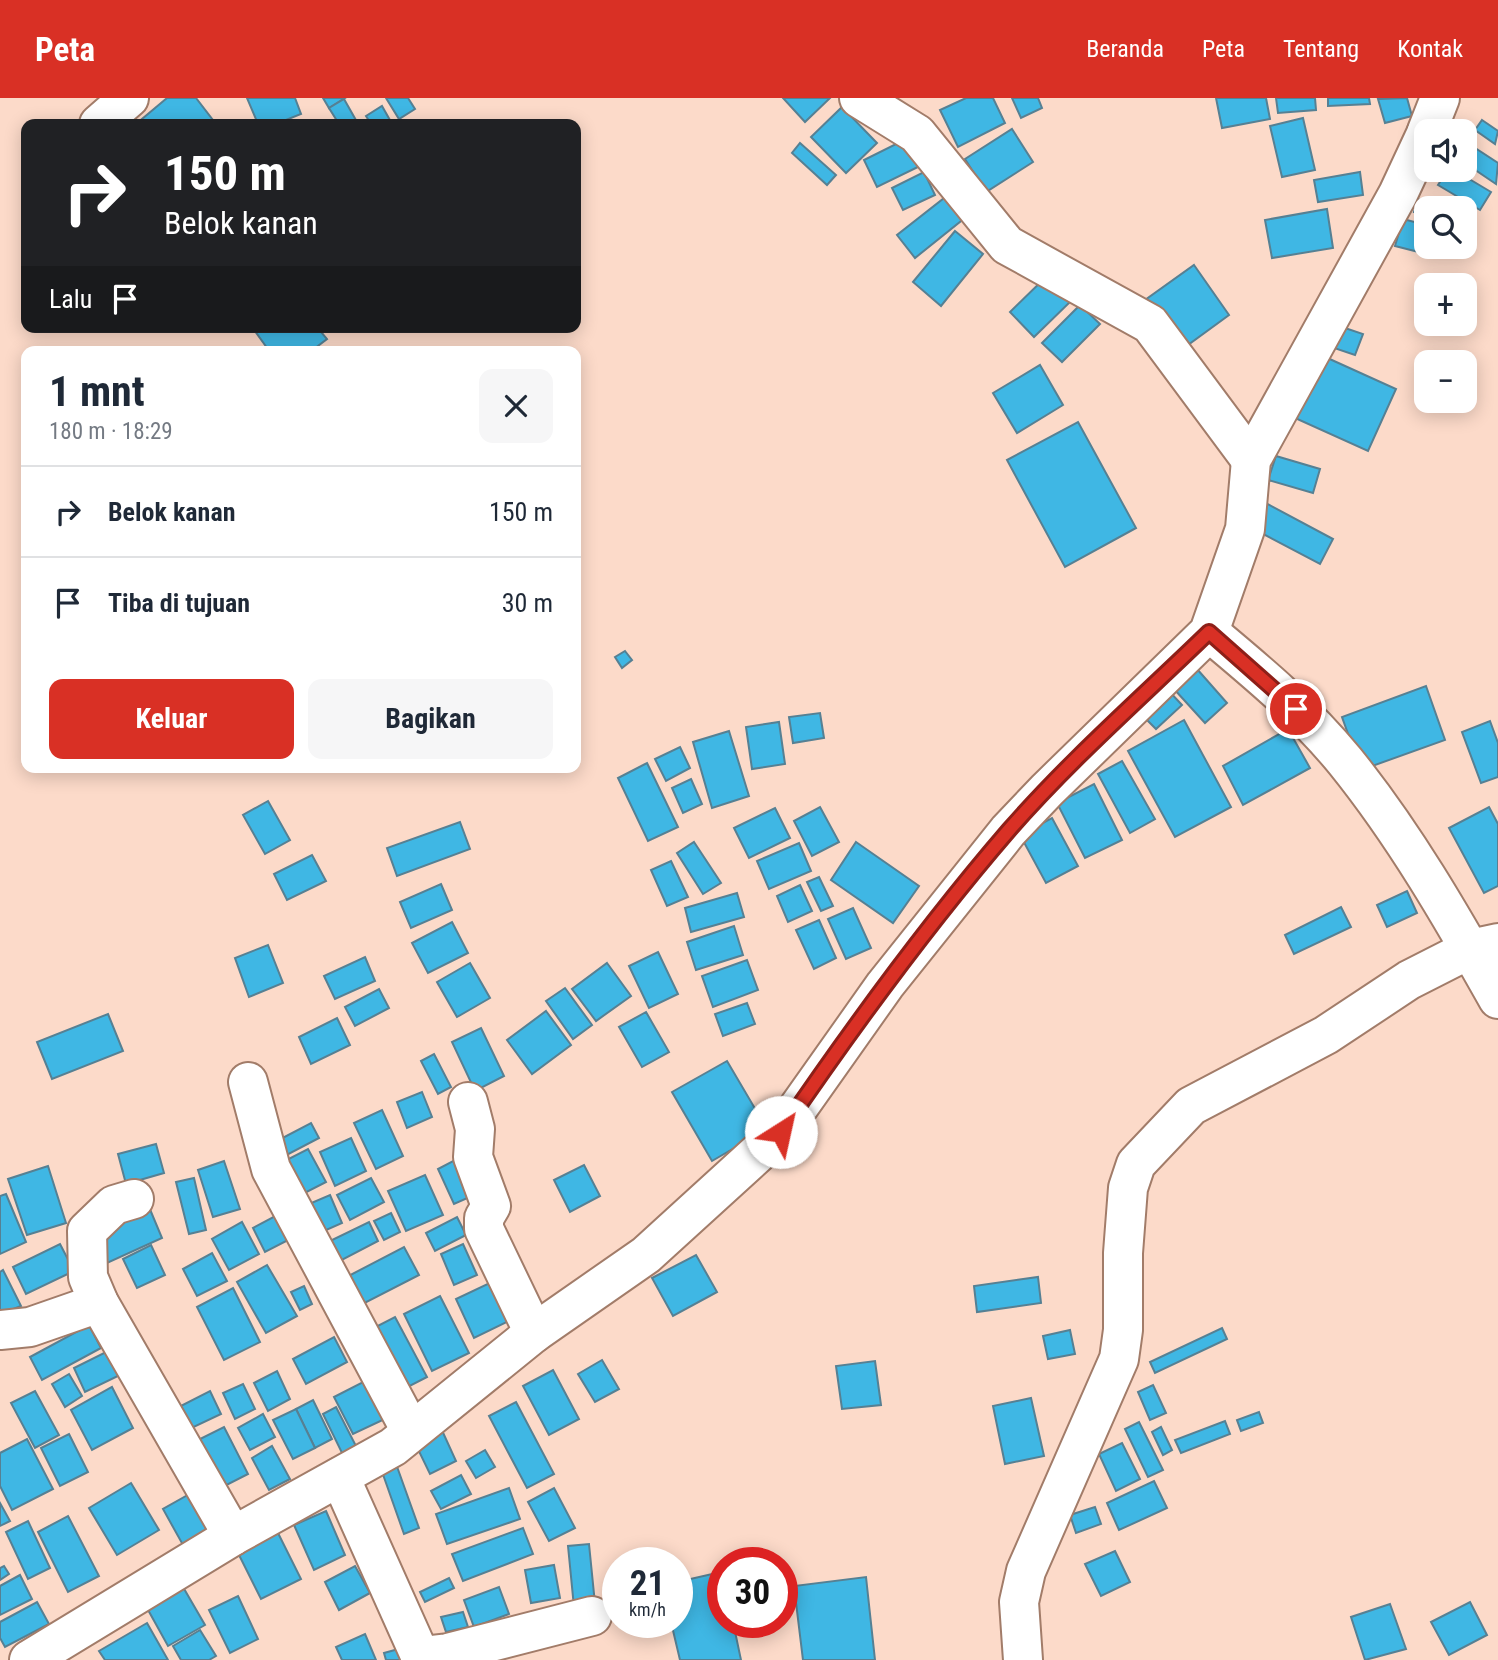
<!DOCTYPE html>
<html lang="id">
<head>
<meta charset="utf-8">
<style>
  :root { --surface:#fff; --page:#f6f6f7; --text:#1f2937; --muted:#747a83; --line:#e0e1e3; --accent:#d93025 }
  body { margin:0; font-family:"Roboto Condensed",sans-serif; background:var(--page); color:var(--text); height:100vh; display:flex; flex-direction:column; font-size:26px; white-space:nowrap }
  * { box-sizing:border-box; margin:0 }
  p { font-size:23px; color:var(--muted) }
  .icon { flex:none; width:38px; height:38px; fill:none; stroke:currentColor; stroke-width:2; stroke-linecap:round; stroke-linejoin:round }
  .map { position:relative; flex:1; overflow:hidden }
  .sheet { position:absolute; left:21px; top:248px; width:560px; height:427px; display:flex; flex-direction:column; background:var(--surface); border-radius:14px; box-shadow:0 4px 18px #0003 }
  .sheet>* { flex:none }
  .guide { position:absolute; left:21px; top:21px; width:560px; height:214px; border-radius:14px; box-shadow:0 4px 18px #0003; background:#202124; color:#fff; overflow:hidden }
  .buttons { position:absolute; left:1414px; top:21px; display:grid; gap:14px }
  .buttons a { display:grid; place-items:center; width:63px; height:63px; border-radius:14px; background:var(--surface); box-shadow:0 4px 18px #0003; font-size:35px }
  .speed { position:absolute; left:602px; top:1449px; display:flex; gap:14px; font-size:35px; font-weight:700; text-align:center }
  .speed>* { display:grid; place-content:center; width:91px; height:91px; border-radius:50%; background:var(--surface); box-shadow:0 4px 18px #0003; line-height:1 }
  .speed small { font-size:18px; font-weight:400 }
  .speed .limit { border:10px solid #d22; background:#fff; color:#111 }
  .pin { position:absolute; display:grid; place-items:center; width:60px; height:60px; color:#fff; margin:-30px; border:4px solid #fff; border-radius:50%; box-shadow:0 2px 7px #0007 }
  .me { position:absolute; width:77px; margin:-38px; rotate:35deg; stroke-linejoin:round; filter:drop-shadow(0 0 5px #0008) }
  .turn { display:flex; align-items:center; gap:24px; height:147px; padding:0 28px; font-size:32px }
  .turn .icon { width:91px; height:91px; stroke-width:2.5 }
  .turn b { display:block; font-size:49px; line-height:60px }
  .then { display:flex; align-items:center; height:66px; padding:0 28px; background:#0003; gap:14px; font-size:26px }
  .round { display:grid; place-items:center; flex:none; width:74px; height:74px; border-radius:14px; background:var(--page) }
  .headline { display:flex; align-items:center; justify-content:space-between; height:119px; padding:0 28px }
  h1 { font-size:42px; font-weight:700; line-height:52px }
  .cta { display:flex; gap:14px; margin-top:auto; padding:14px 28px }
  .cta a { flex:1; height:80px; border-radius:14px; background:var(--accent); color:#fff; font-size:28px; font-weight:700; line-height:80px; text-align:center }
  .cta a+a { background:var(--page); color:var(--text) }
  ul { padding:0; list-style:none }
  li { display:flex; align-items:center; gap:21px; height:91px; padding:0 28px; border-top:2px solid var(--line) }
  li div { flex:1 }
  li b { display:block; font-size:26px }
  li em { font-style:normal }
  header { display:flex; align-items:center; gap:42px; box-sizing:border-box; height:98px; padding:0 35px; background:var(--accent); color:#fff }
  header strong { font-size:33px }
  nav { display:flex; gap:38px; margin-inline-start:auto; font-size:24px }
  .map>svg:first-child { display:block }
  .building { fill:#3fb7e4; stroke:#568093; stroke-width:2 }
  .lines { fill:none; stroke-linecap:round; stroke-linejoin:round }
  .minor-casing { stroke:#a27c69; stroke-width:42 }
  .minor { stroke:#fff; stroke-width:38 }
  .route-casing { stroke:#8d1f18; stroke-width:18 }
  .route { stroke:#d93025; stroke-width:12 }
</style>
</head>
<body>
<header>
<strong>Peta</strong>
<nav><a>Beranda</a><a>Peta</a><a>Tentang</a><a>Kontak</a></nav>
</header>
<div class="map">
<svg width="1498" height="1562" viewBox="0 0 1498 1562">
  <rect width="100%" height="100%" fill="#fcdac9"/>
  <g class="building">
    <polygon points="167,0 196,0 216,26 136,26"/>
    <polygon points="247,0 295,0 301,16 276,26 258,26"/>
    <polygon points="323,0 345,0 329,10"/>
    <polygon points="386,0 408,0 415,11 399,21"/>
    <polygon points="783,0 830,0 805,24"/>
    <polygon points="966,0 993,0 1005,25 958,49 940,12"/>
    <polygon points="1012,0 1038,0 1042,10 1021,20"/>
    <polygon points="1216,0 1266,0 1270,21 1222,30"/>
    <polygon points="1276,0 1315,0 1316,12 1278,15"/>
    <polygon points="1328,0 1369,0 1370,6 1328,8"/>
    <polygon points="1407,0 1412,18 1385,25 1378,1"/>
    <polygon points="344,1 357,24 354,26 339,26 329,10"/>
    <polygon points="382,8 391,24 371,26 366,18"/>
    <polygon points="842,9 877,45 846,75 811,39"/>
    <polygon points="1303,20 1315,72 1282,79 1270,28"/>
    <polygon points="1482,22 1498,33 1495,46 1475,32"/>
    <polygon points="1012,31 1033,64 986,94 965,61"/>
    <polygon points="908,40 922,67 877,89 864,62"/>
    <polygon points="1466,44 1498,65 1496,86 1465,65"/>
    <polygon points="800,45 836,77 827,87 792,55"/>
    <polygon points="1448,72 1454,72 1491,94 1480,112 1438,87"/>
    <polygon points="924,74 935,97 903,112 892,90"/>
    <polygon points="1360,74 1363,97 1318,104 1314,82"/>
    <polygon points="948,97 966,119 915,160 897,137"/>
    <polygon points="1418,101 1443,110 1426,110 1426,118 1414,114"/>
    <polygon points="1327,111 1333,150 1272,160 1265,122"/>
    <polygon points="1403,121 1426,127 1426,149 1441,149 1438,159 1395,148"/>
    <polygon points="955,133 983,156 941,208 913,184"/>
    <polygon points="1194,167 1229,217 1181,252 1145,202"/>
    <polygon points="1048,177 1072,202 1034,239 1010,214"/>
    <polygon points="1080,207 1100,226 1062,264 1042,245"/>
    <polygon points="252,229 317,229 327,241 310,254 270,254"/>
    <polygon points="1342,229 1363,236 1355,257 1334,250"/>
    <polygon points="1323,258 1396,291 1368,353 1295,320"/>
    <polygon points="1040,267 1063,307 1017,335 993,295"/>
    <polygon points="1078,324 1136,430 1065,469 1007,362"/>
    <polygon points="1276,358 1320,371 1313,395 1268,382"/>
    <polygon points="1260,402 1333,441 1320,466 1246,427"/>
    <polygon points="625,553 632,562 622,570 615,559"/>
    <polygon points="1197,571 1227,605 1205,625 1174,591"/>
    <polygon points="1426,588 1445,642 1361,672 1342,619"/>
    <polygon points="1167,591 1182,607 1156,631 1141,616"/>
    <polygon points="820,615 824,640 793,645 789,619"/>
    <polygon points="1184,622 1231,709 1175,739 1128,653"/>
    <polygon points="1490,623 1498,645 1498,679 1481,685 1462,634"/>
    <polygon points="779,624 785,666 752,671 746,629"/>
    <polygon points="1288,631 1310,670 1243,707 1223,668"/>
    <polygon points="729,633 749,698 712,710 693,644"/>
    <polygon points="680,649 690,670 666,683 655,661"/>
    <polygon points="1122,663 1155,721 1130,735 1098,676"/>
    <polygon points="647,665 678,729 648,743 618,680"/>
    <polygon points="691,681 702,706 683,715 672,690"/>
    <polygon points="1094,686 1122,742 1085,760 1057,705"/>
    <polygon points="268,703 290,742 265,756 243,717"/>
    <polygon points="820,709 839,744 812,758 794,723"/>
    <polygon points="1489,709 1498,726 1498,788 1484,795 1449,730"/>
    <polygon points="775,710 790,740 749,760 734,730"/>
    <polygon points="1052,720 1078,768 1046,785 1020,737"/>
    <polygon points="460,724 470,751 397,778 387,750"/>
    <polygon points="694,744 721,785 703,796 677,755"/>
    <polygon points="856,744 919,788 893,825 831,782"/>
    <polygon points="799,745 811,773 769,791 757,763"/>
    <polygon points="312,757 326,783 287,802 274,776"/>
    <polygon points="671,763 688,799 667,808 651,772"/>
    <polygon points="819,779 833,808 821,813 807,784"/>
    <polygon points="441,786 452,812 411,830 400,804"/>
    <polygon points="800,787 812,813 788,824 777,798"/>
    <polygon points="1407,793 1417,815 1387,829 1377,807"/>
    <polygon points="737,795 744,819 691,834 685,810"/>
    <polygon points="1341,809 1351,829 1294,856 1285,837"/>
    <polygon points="853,810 871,850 846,861 828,821"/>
    <polygon points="819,822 836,860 814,871 796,832"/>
    <polygon points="452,824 468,855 428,875 412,845"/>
    <polygon points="734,828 743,857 696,872 687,844"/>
    <polygon points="268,847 283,885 249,899 235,860"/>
    <polygon points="658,854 678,896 649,910 629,868"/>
    <polygon points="365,859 375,883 335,901 324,878"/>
    <polygon points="747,862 758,892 713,909 702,878"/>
    <polygon points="470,865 490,900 457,919 437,884"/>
    <polygon points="607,865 631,898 596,923 572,891"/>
    <polygon points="565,890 592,927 573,941 546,903"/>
    <polygon points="379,891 389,910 355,928 345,909"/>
    <polygon points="747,905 755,926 723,938 715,916"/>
    <polygon points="546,913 571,947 532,976 507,942"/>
    <polygon points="646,914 669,954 642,969 619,929"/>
    <polygon points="108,916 123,953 52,981 37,944"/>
    <polygon points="337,920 350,947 311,966 299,939"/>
    <polygon points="481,930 504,978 475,993 452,944"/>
    <polygon points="434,956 451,989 438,996 421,963"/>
    <polygon points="727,963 767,1031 712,1063 672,994"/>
    <polygon points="422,994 432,1019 407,1030 397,1004"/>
    <polygon points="382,1012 403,1058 376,1071 354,1025"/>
    <polygon points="311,1025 319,1040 281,1060 273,1045"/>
    <polygon points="351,1040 366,1073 335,1088 320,1054"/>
    <polygon points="156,1046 164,1075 126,1086 118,1056"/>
    <polygon points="308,1051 326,1084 293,1101 275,1068"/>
    <polygon points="455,1062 472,1098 454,1106 438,1071"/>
    <polygon points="224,1063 240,1111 213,1119 198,1072"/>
    <polygon points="584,1067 600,1098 570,1114 554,1082"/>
    <polygon points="48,1068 66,1125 27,1137 8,1081"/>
    <polygon points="425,1077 443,1117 406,1133 388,1093"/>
    <polygon points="194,1080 206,1132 189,1136 176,1084"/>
    <polygon points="371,1080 384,1104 350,1122 337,1097"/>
    <polygon points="6,1096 26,1144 0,1156 0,1098"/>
    <polygon points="330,1097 342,1125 315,1137 302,1109"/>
    <polygon points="149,1109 162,1140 107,1165 93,1134"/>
    <polygon points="391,1115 400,1134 384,1142 374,1123"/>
    <polygon points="279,1116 292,1140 265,1154 253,1130"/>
    <polygon points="457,1119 466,1137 435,1153 426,1135"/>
    <polygon points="242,1124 259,1156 229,1172 212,1141"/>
    <polygon points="369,1124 378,1143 338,1164 328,1144"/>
    <polygon points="60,1146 74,1173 26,1196 13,1169"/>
    <polygon points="463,1146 477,1177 454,1187 441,1156"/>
    <polygon points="151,1147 165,1177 137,1190 123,1161"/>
    <polygon points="404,1149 419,1177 351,1212 337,1184"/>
    <polygon points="212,1155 227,1183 197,1198 183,1171"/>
    <polygon points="696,1157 717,1194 673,1218 652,1180"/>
    <polygon points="267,1167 297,1218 266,1235 237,1184"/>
    <polygon points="3,1172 21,1208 0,1216 0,1174"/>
    <polygon points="1038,1179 1041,1205 977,1214 974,1188"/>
    <polygon points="496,1182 515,1220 474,1240 456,1201"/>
    <polygon points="304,1188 312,1206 300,1212 291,1194"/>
    <polygon points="233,1190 260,1244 224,1262 197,1209"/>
    <polygon points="440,1198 469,1255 432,1273 404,1216"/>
    <polygon points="395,1219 427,1279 398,1294 366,1234"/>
    <polygon points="89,1227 101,1250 42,1282 30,1259"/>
    <polygon points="1222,1230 1227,1241 1155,1275 1150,1264"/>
    <polygon points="1070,1232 1075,1256 1048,1261 1043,1238"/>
    <polygon points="334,1239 347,1264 306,1286 293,1261"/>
    <polygon points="110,1252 122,1276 85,1294 74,1270"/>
    <polygon points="602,1262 619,1291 595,1304 578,1276"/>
    <polygon points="875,1263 881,1307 842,1311 836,1268"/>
    <polygon points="553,1272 579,1321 549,1337 523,1288"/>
    <polygon points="277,1273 290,1301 268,1313 254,1285"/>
    <polygon points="69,1276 82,1298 65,1309 52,1286"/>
    <polygon points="369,1281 389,1319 353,1336 334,1299"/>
    <polygon points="243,1286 255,1311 235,1321 223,1295"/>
    <polygon points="1153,1287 1166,1315 1150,1322 1138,1294"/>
    <polygon points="112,1289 133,1330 92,1352 71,1312"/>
    <polygon points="35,1293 59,1337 35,1350 11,1305"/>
    <polygon points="210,1293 221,1316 181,1335 171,1313"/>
    <polygon points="1031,1300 1044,1358 1005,1366 993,1308"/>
    <polygon points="313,1302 332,1341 315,1350 296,1311"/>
    <polygon points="516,1304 554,1376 527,1390 489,1318"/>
    <polygon points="336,1309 357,1350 343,1357 323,1316"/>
    <polygon points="296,1311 315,1350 293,1361 273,1322"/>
    <polygon points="1259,1314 1263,1325 1241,1333 1237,1322"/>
    <polygon points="263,1316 275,1339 250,1352 238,1330"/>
    <polygon points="1225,1323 1230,1336 1181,1355 1175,1342"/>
    <polygon points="1139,1324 1163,1372 1148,1379 1125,1331"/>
    <polygon points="440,1328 456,1363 430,1376 413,1341"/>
    <polygon points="224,1329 248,1376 209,1396 186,1348"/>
    <polygon points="1161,1329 1172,1352 1163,1357 1152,1334"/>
    <polygon points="69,1336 88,1374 60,1388 41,1350"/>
    <polygon points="27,1341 53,1391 12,1412 0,1388 0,1355"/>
    <polygon points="1122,1345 1140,1381 1116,1393 1099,1356"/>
    <polygon points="272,1348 290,1381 269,1392 252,1360"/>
    <polygon points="485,1352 495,1369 476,1380 466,1363"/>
    <polygon points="395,1363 419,1430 404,1436 380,1368"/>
    <polygon points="461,1377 471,1396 441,1411 431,1393"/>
    <polygon points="1154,1383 1167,1410 1119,1432 1107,1405"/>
    <polygon points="131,1385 159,1432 117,1457 89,1410"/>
    <polygon points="509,1390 520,1421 447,1446 436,1416"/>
    <polygon points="554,1390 575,1430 549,1443 528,1404"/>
    <polygon points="193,1394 213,1430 183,1447 163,1411"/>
    <polygon points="0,1405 10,1423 0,1428"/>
    <polygon points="1095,1409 1101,1426 1076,1435 1070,1417"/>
    <polygon points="326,1413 345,1457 314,1472 294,1427"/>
    <polygon points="68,1418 99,1478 68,1494 38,1434"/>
    <polygon points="28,1423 50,1470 28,1481 6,1434"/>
    <polygon points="523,1430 533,1456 463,1483 452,1456"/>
    <polygon points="276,1431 301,1481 261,1501 236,1451"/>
    <polygon points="589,1446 595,1506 574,1509 568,1448"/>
    <polygon points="1115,1453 1130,1484 1101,1498 1085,1466"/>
    <polygon points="554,1467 560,1500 531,1505 525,1472"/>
    <polygon points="4,1468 9,1476 0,1482 0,1470"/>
    <polygon points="355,1468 370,1495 339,1512 325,1484"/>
    <polygon points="721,1474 723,1524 733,1524 741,1562 680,1562 671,1524 677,1524 677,1484"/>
    <polygon points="20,1477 32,1501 0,1517 0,1488"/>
    <polygon points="866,1479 875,1562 803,1562 794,1488"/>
    <polygon points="449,1480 454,1490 425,1504 420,1494"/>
    <polygon points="183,1489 205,1527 168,1548 147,1510"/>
    <polygon points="499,1489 509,1516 474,1529 464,1502"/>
    <polygon points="238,1498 258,1541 230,1555 209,1512"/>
    <polygon points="37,1504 49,1526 5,1549 0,1540 0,1524"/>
    <polygon points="1470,1504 1487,1537 1449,1557 1431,1524"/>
    <polygon points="1390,1506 1406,1551 1365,1562 1351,1519"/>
    <polygon points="463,1514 468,1529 446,1534 441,1519"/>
    <polygon points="147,1525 168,1562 105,1562 99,1553"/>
    <polygon points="200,1532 216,1558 209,1562 181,1562 173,1548"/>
    <polygon points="365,1536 376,1562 342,1562 336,1549"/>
    <polygon points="402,1550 405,1562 386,1562 384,1555"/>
  </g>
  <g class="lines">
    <g class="minor-casing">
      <g id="minor">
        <polyline points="859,0 917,36 1007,147 1150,226 1251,362"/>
        <polyline points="99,26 129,0"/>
        <polyline points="1427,33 1440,0"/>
        <path d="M 1209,534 C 1257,574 1305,614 1345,663 C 1404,736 1452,819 1498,901"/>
        <polyline points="248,984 271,1071 411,1333"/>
        <polyline points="468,1004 475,1031 473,1059 491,1108 484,1120 484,1131 534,1235"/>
        <polyline points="134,1101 114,1107 87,1133 88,1179 99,1205 233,1438"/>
        <polyline points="0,1232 30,1229 99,1205"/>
        <polyline points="340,1379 422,1562"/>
        <polyline points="422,1558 448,1555 592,1518"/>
        <polyline points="29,1562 233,1438 393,1349 534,1235 646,1157 781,1034 885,887 1008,733 1047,692 1209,534 1245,431 1251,362 1398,96 1426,36"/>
        <polyline points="1023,1562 1019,1504 1026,1473 1119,1261 1123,1232 1123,1155 1128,1090 1136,1066 1191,1008 1326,937 1409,882 1470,851 1498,845"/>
      </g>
    </g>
    <use href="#minor" class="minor"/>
  </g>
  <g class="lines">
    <g class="route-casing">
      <path id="route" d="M 781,1034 C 852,930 927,827 1009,732 C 1070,662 1142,599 1209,534 L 1296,611"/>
    </g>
    <use href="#route" class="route"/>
  </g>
</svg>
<div class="buttons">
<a><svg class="icon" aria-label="sound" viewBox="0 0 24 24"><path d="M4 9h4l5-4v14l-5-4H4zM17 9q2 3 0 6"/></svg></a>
<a><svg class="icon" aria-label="search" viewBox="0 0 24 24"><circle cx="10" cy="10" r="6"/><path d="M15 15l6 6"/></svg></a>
<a>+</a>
<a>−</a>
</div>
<div class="speed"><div>21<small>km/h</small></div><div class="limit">30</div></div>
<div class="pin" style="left:1296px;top:611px;background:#d93025"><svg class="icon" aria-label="arrive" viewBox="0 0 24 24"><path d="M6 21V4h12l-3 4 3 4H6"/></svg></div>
<svg class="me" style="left:781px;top:1034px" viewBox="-20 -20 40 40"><circle r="19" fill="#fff"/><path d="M0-13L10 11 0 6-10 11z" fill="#d93025"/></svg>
<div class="guide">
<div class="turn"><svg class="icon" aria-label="right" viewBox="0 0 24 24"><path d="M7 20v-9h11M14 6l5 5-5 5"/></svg><div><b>150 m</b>Belok kanan</div></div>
<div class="then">Lalu<svg class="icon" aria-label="arrive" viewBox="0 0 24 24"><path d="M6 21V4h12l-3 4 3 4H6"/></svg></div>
</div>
<section class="sheet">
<div class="headline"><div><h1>1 mnt</h1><p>180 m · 18:29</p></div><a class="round"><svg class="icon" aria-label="close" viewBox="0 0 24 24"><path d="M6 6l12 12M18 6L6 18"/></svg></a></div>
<ul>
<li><svg class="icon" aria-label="right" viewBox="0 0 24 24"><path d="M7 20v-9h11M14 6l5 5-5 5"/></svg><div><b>Belok kanan</b></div><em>150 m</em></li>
<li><svg class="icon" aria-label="arrive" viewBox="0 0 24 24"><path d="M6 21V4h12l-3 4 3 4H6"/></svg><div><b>Tiba di tujuan</b></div><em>30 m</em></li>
</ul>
<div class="cta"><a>Keluar</a><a>Bagikan</a></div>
</section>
</div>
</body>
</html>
